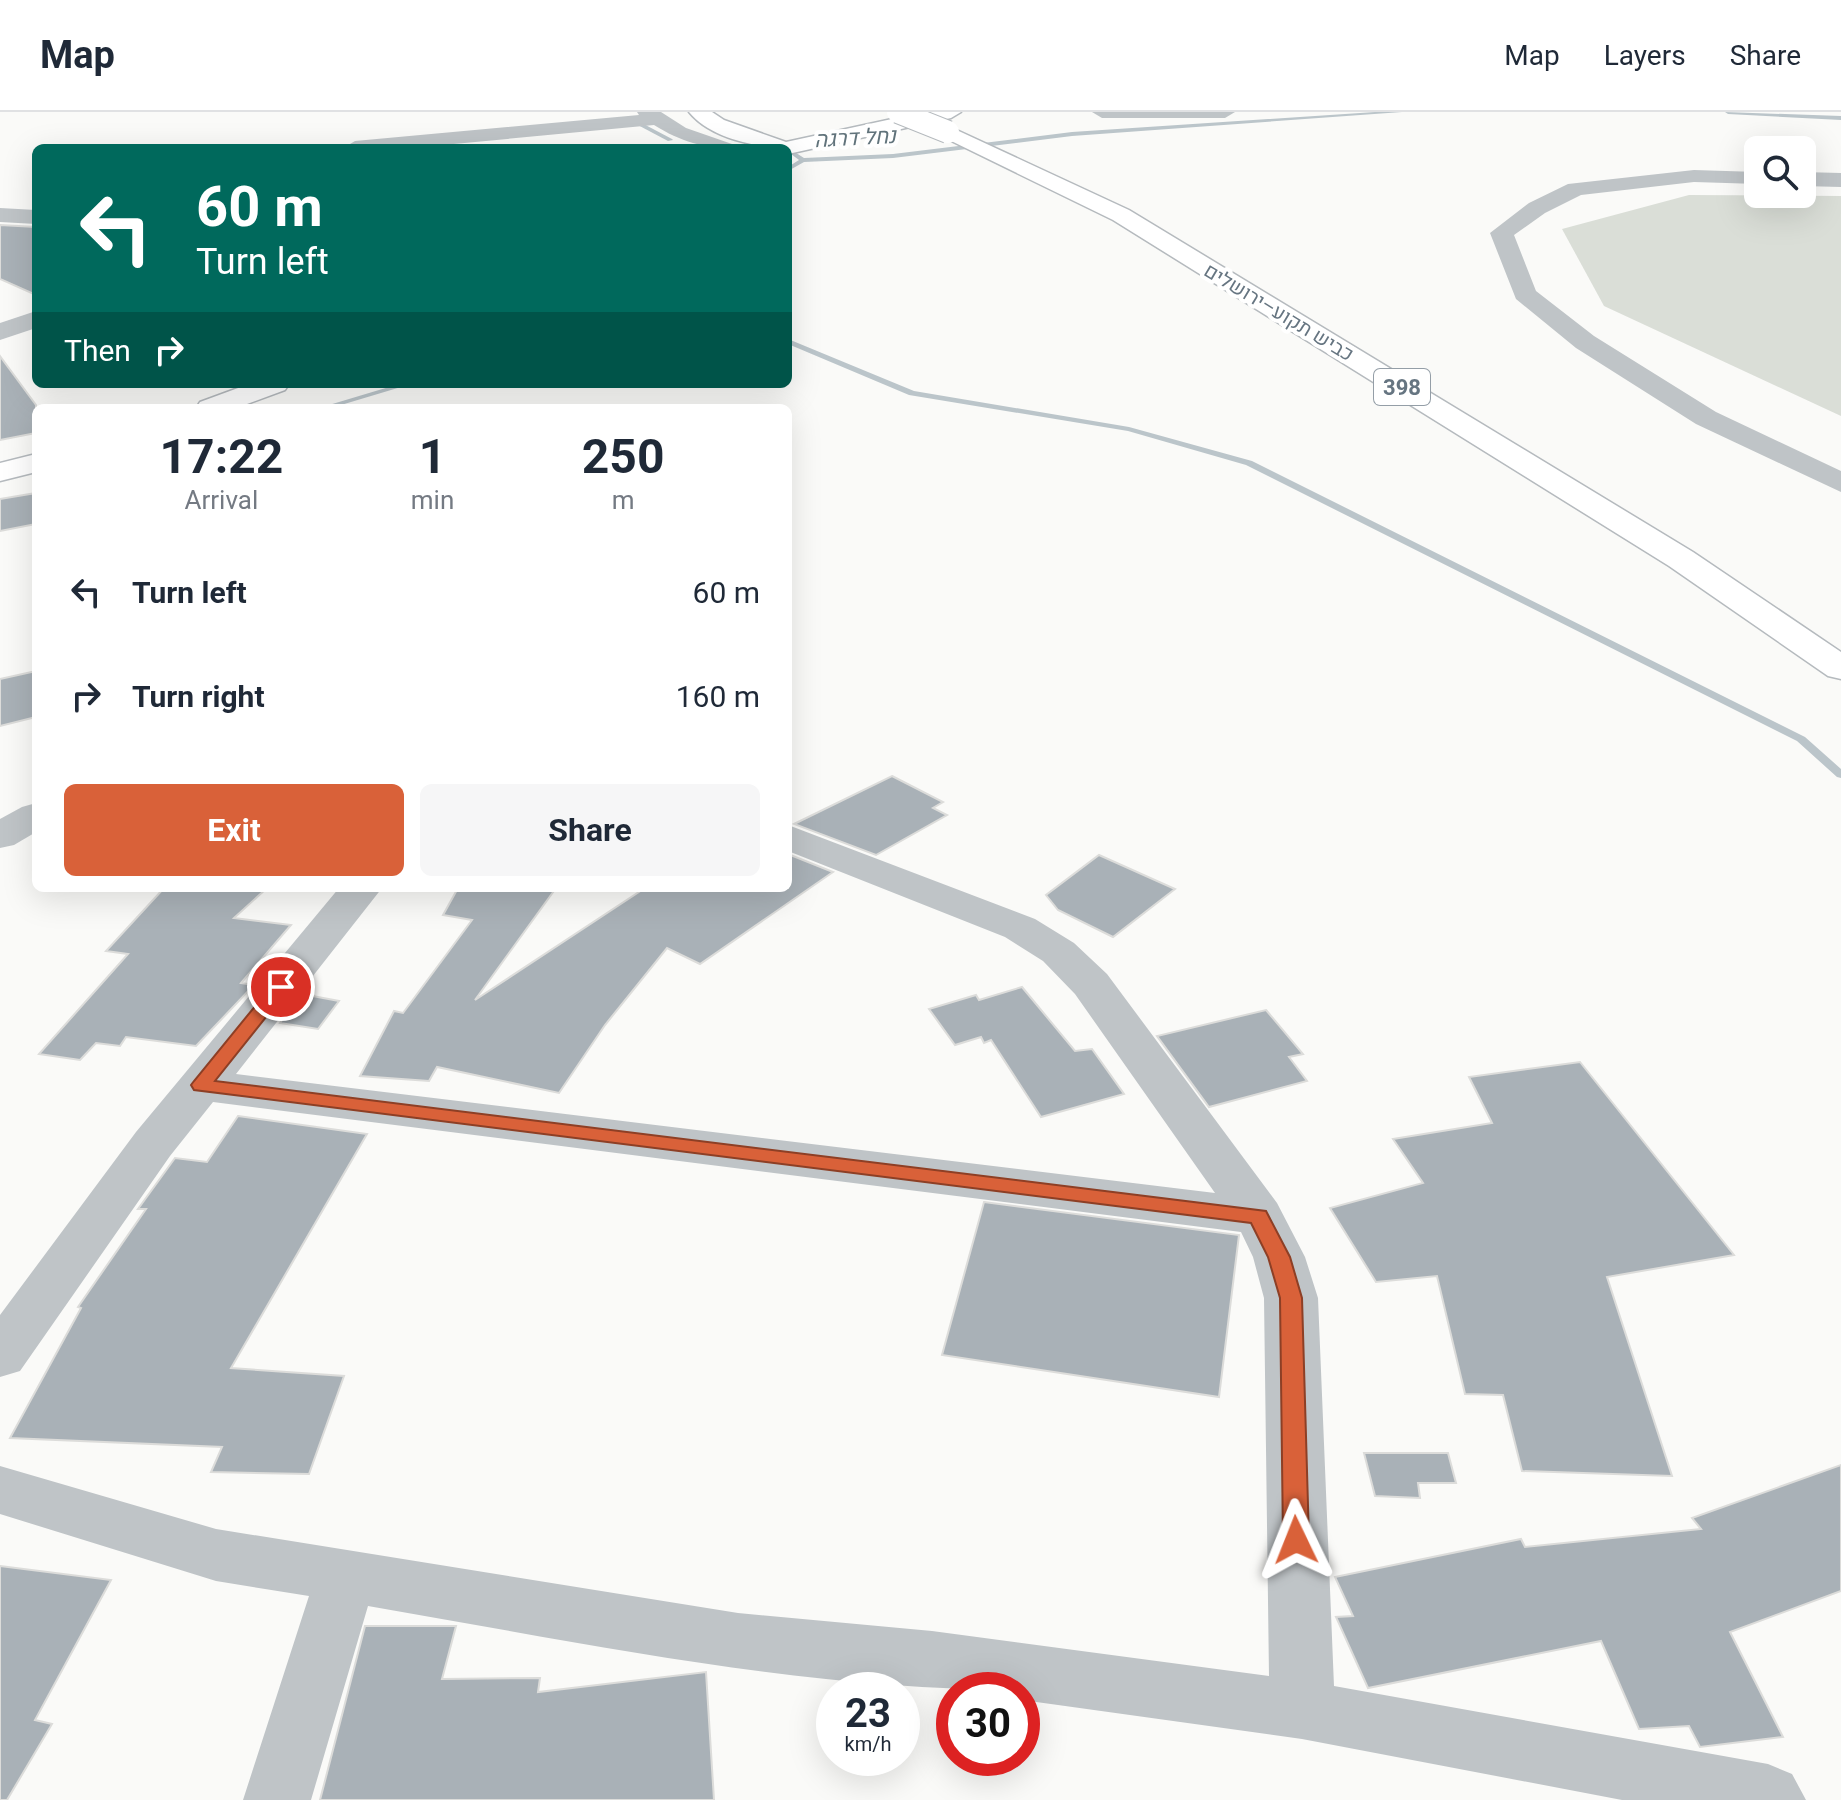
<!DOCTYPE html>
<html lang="en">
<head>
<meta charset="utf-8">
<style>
  :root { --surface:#fff; --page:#f6f6f7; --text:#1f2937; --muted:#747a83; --line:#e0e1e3; --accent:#d96139 }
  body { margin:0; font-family:Roboto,Heebo,sans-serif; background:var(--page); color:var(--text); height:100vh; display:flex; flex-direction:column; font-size:30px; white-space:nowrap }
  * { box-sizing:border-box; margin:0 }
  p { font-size:26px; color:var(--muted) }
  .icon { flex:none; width:44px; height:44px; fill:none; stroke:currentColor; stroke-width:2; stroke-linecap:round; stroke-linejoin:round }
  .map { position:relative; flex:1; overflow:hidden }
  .drawer { position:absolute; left:32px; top:292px; width:760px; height:488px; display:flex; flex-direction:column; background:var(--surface); border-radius:12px; box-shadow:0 8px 32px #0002 }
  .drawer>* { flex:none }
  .guide { position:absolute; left:32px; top:32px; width:760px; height:244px; border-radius:12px; box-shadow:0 8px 32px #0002; background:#00695c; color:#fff; overflow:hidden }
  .fabs { position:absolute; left:1744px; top:24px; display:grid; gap:16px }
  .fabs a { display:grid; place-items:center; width:72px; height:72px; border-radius:12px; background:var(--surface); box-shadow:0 8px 32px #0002; font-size:40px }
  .speed { position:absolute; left:816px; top:1560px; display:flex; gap:16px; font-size:40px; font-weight:700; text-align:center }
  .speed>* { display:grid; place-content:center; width:104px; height:104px; border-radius:50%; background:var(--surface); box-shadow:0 8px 32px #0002; line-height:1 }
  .speed small { font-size:20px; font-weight:400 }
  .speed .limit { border:12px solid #d22; background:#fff; color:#111 }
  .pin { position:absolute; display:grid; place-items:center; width:68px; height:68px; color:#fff; margin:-34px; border:4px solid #fff; border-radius:50%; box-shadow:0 2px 8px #0007 }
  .me { position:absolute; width:88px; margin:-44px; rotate:358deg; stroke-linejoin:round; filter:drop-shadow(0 0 6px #0008) }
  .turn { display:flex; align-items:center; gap:28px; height:168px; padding:0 32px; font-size:36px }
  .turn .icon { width:104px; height:104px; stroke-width:2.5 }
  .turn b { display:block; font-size:56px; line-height:68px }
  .then { display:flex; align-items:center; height:76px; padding:0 32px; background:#0003; gap:16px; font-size:30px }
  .eta { display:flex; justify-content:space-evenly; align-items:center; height:136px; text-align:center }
  .eta b { font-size:48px; font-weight:700; line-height:56px }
  .cta { display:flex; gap:16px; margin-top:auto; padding:16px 32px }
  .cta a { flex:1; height:92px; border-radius:12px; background:var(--accent); color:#fff; font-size:32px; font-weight:700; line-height:92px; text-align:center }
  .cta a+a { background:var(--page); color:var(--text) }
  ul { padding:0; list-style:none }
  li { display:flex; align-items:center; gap:24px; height:104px; padding:0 32px }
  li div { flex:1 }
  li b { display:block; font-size:30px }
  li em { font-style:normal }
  header { display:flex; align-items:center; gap:48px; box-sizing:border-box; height:112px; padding:0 40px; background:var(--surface); border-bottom:2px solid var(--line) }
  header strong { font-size:38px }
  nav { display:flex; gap:44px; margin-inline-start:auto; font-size:28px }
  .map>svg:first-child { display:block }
  .green { fill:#daded7 }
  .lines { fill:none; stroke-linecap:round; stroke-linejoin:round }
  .stream { fill:#bbc5ca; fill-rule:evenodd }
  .building { fill:#a9b1b7; stroke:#dcdcda; stroke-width:2 }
  .major-casing { stroke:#b5babe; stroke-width:3 }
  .minor { fill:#bfc4c7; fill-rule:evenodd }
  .major { fill:#fff; fill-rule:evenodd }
  .major-bridge-casing { stroke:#b5babe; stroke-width:24; stroke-linecap:butt }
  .major-bridge { stroke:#fff; stroke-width:22 }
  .route { fill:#d96139; stroke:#8d3f25; stroke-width:2 }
  .labels { text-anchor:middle; stroke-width:8; stroke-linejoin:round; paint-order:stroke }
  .far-street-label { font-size:20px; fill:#667581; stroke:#fff }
  .far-water-label { font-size:22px; font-style:italic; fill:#61737b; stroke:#fff }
  .shield { fill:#fff; stroke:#949ea7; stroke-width:2 }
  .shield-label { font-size:22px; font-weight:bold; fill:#667581 }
</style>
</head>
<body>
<header>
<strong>Map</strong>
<nav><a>Map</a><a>Layers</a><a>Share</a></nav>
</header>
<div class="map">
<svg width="1841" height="1688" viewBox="0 0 1841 1688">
  <rect width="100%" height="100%" fill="#fafaf8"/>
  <polygon class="green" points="1689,83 1841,84 1841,304 1604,194 1562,117"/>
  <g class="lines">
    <g class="stream">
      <polygon points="1375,0 1402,0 1072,24 893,46 804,50 788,59 788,55 799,48 791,42 793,39 804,46 893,42 1072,20"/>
      <polygon points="1725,0 1841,4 1841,8 1728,2"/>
      <polygon points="636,8 672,27 673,28 668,29 634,11"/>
      <polygon points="788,227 914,279 1129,315 1252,349 1805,625 1841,657 1841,666 1837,665 1797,629 1246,353 1128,319 909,283 788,232"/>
      <polygon points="399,272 411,272 331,296 319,296"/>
    </g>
  </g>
  <g class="building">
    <polygon points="0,113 36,115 36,183 0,167"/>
    <polygon points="0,244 36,293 36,321 0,328"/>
    <polygon points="36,381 36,412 0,419 0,387"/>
    <polygon points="36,559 36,605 0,614 0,567"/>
    <polygon points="892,664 943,690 933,696 947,703 876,743 794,712"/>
    <polygon points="788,742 833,760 700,852 667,836 605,913 559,981 437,955 429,969 360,964 394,899 403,901 472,808 443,803 458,776 556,776 475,888 645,776 788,776"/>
    <polygon points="1099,743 1175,777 1113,825 1058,798 1046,783"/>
    <polygon points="164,776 267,776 234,806 291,813 241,871 254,873 196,934 126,925 120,934 96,931 80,948 39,942 128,842 106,839"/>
    <polygon points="1022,875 1075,939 1092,937 1124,982 1041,1005 991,928 984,931 981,925 955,933 929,897 976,883 979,888"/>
    <polygon points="302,882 339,889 318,917 280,911"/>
    <polygon points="1266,898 1303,942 1289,945 1307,969 1209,995 1157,924"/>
    <polygon points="1580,950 1734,1143 1607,1165 1672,1364 1522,1359 1503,1283 1465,1282 1437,1164 1376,1170 1330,1096 1423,1071 1393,1027 1492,1011 1469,965"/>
    <polygon points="238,1004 367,1022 231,1256 344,1264 309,1362 211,1360 222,1335 10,1326 81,1196 78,1195 146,1097 138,1097 175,1046 207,1050"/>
    <polygon points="984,1090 1239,1123 1219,1285 942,1243"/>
    <polygon points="1364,1341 1448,1341 1456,1371 1418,1371 1420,1386 1375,1384"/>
    <polygon points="1841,1353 1841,1479 1730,1520 1783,1625 1700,1635 1689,1614 1639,1617 1601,1529 1368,1576 1336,1505 1353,1504 1335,1465 1521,1427 1525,1435 1701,1417 1692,1406"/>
    <polygon points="0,1454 111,1468 35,1608 52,1612 7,1688 0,1688"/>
    <polygon points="365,1514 456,1514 442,1567 540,1566 538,1580 706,1560 714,1688 320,1688"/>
  </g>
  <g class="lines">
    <g class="major-casing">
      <g id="major">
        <path d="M 689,0 L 712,0 L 724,8 L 786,30 L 924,0 L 961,0 L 951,6 L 788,42 L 788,36 C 757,36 710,26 689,0 Z"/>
        <polygon points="948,14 1129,98 1693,440 1841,540 1841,567 1828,564 1669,454 1113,108 941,24 938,20"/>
        <polygon points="249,272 289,272 285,278 236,296 196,296 200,290"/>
        <polygon points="36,342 36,360 0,369 0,351"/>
      </g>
    </g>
    <g class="minor">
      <path d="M 637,0 L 661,0 L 686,16 L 732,32 L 735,36 C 704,36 681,30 654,13 L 411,36 L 345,35 L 355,29 L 639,3 Z"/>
      <polygon points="1092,0 1235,0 1225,6 1102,6"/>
      <polygon points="1694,58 1758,60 1758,72 1694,70 1581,83 1545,101 1514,123 1536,179 1594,224 1716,300 1841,359 1841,380 1696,312 1576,236 1516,187 1490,121 1529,91 1568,72"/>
      <polygon points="1802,60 1841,61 1841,75 1802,74"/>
      <polygon points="0,96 36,98 36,112 0,110"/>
      <polygon points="36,199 36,216 0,228 0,211"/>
      <polygon points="36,691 36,720 14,733 0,736 0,707 22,695"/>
      <path d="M 788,713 L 1035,807 L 1074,831 L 1107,862 L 1277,1091 L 1305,1145 L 1318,1186 L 1334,1574 L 1768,1652 L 1792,1662 L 1806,1688 L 1622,1688 L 1302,1627 L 1022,1588 L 1022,1578 C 803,1578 584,1531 368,1494 L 311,1688 L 243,1688 L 309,1484 L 216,1469 L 0,1402 L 0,1354 L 216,1417 L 738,1501 L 932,1519 L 1269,1564 L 1264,1186 L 1253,1145 L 1241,1120 L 213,990 L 170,1044 L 20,1259 L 0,1265 L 0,1203 L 136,1020 L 339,776 L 382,776 L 236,962 L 1215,1081 L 1075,882 L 1043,849 L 1005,825 L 788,739 Z"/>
    </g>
    <use href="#major" class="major"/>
    <g class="major-bridge-casing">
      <polyline id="major-bridge" points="898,0 948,20"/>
    </g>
    <use href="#major-bridge" class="major-bridge"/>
  </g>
  <polygon class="route" points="281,869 290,875 215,969 1266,1099 1290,1145 1302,1186 1309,1428 1305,1435 1296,1438 1287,1435 1283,1428 1280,1186 1268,1145 1251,1111 194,978 191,973 194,969 274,871"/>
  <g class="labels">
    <g class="far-street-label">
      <text transform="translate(1279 200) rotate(31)" y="7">כביש תקוע–ירושלים</text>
    </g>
    <g class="far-water-label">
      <text transform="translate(855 25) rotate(-3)" y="8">נחל דרגה</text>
    </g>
    <rect class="shield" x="1374" y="257" width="56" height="36" rx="6"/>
    <g class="shield-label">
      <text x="1402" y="283">398</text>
    </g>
  </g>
</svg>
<div class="fabs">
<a><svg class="icon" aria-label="search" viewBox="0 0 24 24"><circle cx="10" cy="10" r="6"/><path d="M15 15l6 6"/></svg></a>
</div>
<div class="speed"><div>23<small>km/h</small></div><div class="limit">30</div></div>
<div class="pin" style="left:281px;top:875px;background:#d93025"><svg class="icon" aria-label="arrive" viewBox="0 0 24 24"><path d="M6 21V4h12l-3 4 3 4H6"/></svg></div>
<svg class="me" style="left:1296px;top:1428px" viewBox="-20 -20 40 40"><path d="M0-17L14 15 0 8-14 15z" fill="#d96139" stroke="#fff" stroke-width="4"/></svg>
<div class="guide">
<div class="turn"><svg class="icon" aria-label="left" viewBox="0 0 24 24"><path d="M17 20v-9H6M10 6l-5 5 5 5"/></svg><div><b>60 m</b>Turn left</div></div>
<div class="then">Then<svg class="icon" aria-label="right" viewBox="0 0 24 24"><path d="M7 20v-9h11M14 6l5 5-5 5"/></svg></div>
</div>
<section class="drawer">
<div class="eta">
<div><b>17:22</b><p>Arrival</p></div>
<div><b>1</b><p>min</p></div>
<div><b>250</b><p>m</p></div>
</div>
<ul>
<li><svg class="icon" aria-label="left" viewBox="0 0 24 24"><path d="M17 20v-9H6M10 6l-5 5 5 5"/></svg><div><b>Turn left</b></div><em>60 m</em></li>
<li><svg class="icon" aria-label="right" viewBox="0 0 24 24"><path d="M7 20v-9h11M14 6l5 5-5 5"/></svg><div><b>Turn right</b></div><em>160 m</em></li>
</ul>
<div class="cta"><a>Exit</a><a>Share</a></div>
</section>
</div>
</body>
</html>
